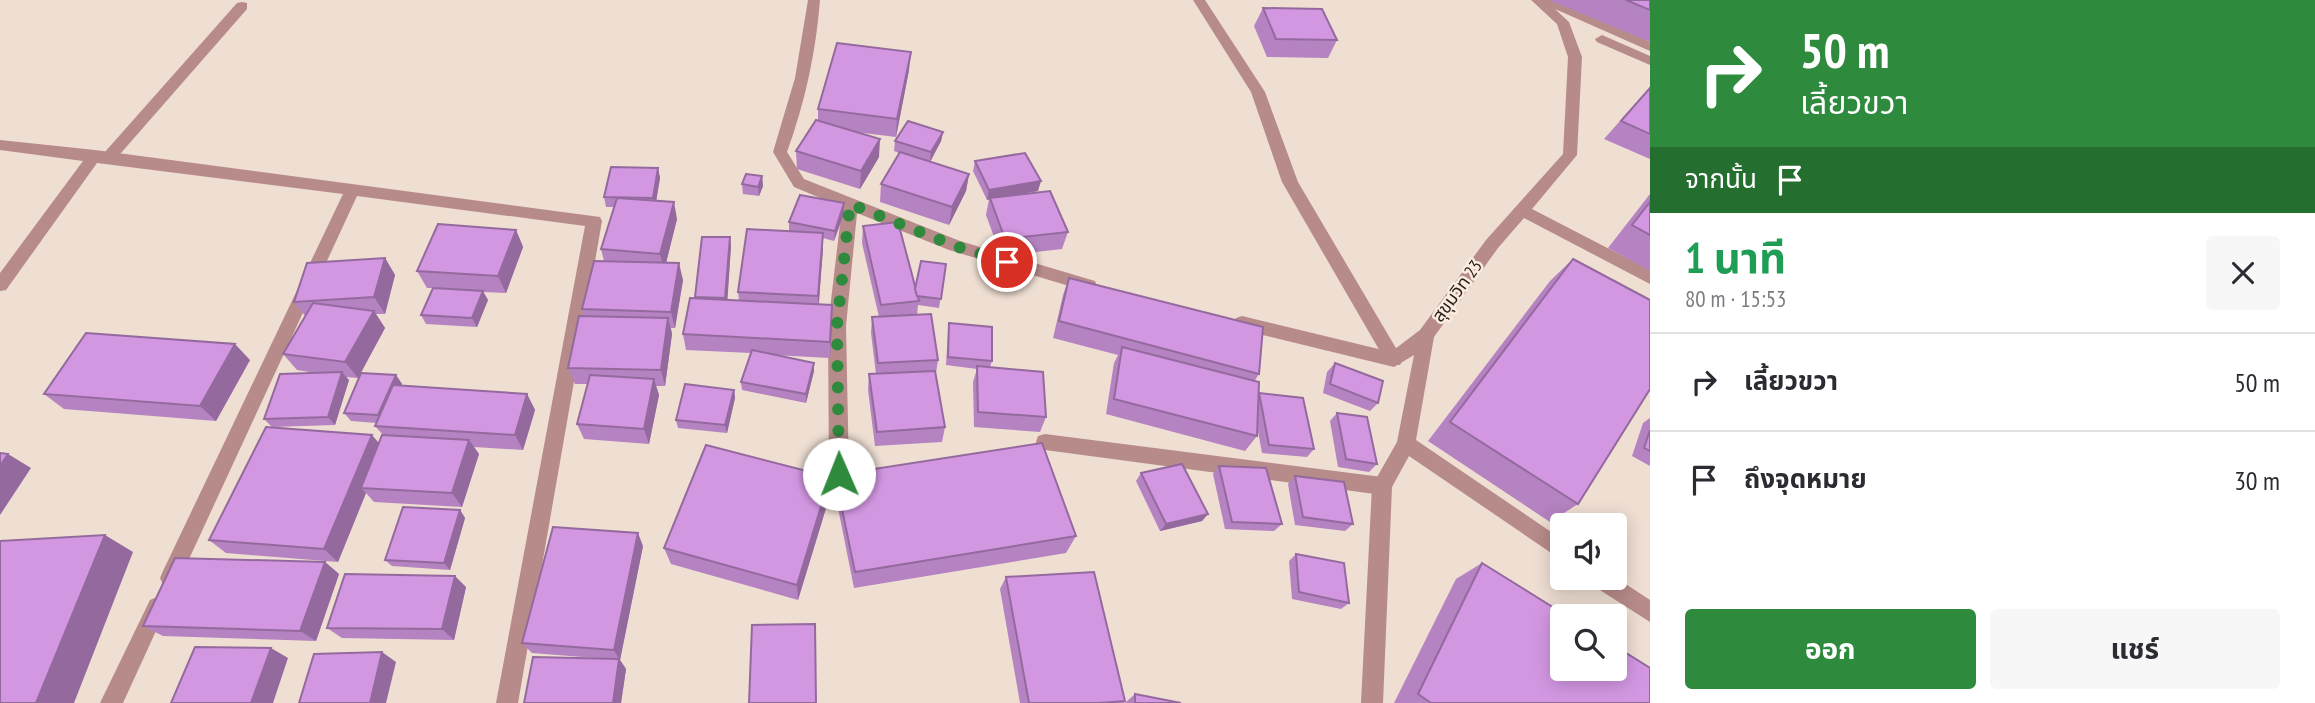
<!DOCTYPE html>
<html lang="th">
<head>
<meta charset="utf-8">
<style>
  :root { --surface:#fff; --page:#f7f7f7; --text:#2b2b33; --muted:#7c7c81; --line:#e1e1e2; --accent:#2e8a3c }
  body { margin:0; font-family:"PT Sans Narrow","Noto Sans Thai",sans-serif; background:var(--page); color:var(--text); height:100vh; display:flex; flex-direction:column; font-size:26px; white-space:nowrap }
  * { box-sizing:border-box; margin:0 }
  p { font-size:23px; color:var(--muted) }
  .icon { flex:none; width:38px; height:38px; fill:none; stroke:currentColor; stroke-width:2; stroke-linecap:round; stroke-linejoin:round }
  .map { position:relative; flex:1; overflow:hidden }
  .panel { display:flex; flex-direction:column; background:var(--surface); width:665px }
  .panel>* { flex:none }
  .guide { background:#2e8a3c; color:#fff; overflow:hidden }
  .buttons { position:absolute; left:1550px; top:513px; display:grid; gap:14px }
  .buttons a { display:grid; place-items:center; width:77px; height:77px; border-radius:7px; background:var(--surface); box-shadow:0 4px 18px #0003; font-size:35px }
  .pin { position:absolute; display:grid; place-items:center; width:60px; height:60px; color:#fff; margin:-30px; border:4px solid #fff; border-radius:50%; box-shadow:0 2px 7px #0007 }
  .me { position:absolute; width:77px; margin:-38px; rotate:359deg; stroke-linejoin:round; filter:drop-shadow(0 0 5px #0008) }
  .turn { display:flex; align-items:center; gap:24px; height:147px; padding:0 35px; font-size:32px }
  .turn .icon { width:91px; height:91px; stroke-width:2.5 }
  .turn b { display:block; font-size:49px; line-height:60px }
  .then { display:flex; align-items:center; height:66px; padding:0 35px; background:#0003; gap:14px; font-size:26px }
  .round { display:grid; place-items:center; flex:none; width:74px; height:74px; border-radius:7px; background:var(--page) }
  .overview { display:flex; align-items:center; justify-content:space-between; height:119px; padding:0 35px }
  h1 { font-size:42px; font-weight:700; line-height:52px; color:#1e9e55 }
  .primary-button { display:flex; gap:14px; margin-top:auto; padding:14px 35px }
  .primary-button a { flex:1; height:80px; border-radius:7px; background:var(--accent); color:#fff; font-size:28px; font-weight:700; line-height:80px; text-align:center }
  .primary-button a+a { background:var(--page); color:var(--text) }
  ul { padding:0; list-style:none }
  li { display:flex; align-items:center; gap:21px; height:98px; padding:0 35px; border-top:2px solid var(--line) }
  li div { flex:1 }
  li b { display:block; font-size:26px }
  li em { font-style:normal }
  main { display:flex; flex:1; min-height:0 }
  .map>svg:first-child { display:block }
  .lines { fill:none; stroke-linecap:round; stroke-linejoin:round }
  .lane { fill:#b78b89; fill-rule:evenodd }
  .street { fill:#b78b89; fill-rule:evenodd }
  .wall { fill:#b582c2 }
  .shaded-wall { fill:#946a9e }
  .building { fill:#d397e2; stroke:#946a9e; stroke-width:2 }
  .route { stroke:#2e8a3c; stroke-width:12; stroke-dasharray:0 21.6 }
  .labels { text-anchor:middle; stroke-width:5; stroke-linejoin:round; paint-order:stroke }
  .street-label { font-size:18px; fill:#251f1a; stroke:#fcebdf }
</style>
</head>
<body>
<main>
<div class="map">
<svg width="1650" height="703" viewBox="0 0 1650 703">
  <rect width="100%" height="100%" fill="#efded2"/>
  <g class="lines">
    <g class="lane">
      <polygon points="1193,0 1205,0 1265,92 1298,182 1400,355 1403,360 1400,365 1388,365 1282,182 1251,92"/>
      <polygon points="242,2 247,3 247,9 114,161 104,161 104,153 237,3"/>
      <polygon points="1045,434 1382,477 1389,480 1392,486 1389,492 1382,495 1045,450 1038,448 1036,442 1038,436"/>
    </g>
    <g class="street">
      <path d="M 808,0 L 820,0 C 816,52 805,102 787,152 L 804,179 L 960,241 L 1095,281 L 1097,286 L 1089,292 L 949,250 L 857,213 L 846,326 L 849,474 L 846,480 L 839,483 L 832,480 L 829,474 L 828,326 L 842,207 L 794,187 L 773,152 L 795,78 Z"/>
      <polygon points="1531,0 1558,0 1650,42 1650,51 1555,9 1569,22 1582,57 1577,155 1532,209 1650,270 1650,284 1524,218 1498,248 1434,337 1416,440 1563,540 1563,561 1409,456 1392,487 1383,703 1361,703 1372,486 1397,442 1414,355 1394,367 1242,330 1236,328 1233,323 1236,318 1242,316 1391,352 1420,330 1486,240 1563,154 1568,57 1557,24"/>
      <polygon points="1602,35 1650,56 1650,65 1597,42 1595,39"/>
      <polygon points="0,140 95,150 600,217 602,221 518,703 496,703 585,226 357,196 177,585 170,588 163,585 160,578 163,571 343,194 97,163 6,290 0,291 0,273 83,161 0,150"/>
      <polygon points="1615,577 1650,600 1650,622 1592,585 1589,578"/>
      <polygon points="157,597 164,600 167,607 123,703 100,703 150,600"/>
    </g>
  </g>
  <g class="wall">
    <polygon points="1549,0 1650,0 1650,42"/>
    <polygon points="1263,8 1337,40 1328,58 1267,57 1254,26"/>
    <polygon points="909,70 896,137 855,132 879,157 860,189 797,169 796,151 818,120 818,109"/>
    <polygon points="1650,87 1650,159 1604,139"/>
    <polygon points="943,132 941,141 930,162 969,174 966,191 949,225 880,202 881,184 899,153 894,151 895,141"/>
    <polygon points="975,161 1038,191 1012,195 1068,232 1062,249 1001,256 986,215 989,199 987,200 973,171"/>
    <polygon points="658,168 660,178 656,201 677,219 666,263 683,280 675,328 671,328 672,334 665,386 656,386 659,395 649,444 584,439 577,424 588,384 575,384 568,368 584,316 582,309 604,261 601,249 614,207 606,207 604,197"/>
    <polygon points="762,176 763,186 759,196 743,194 742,184"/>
    <polygon points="1650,194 1650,271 1608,248"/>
    <polygon points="844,203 844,213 834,241 823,238 819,304 832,321 830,358 773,355 814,363 814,371 806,403 742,390 741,382 751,353 686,350 683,334 695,298 731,246 727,300 739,300 738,292 789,231 789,222"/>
    <polygon points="863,226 915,289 946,264 939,308 918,305 917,315 938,360 936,373 945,427 942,442 875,446 868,390 869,374 876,374 871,333 872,317 879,317 862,243"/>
    <polygon points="516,230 523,247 506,293 483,292 488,300 477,327 426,324 421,315 433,288 427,288 417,271"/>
    <polygon points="385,258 395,275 385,314 376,314 385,328 358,378 346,377 349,380 335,425 272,427 264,419 316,373 297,370 283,354 306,317 294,302"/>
    <polygon points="1573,259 1578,504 1550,522 1428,441 1550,281"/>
    <polygon points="1069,278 1259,374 1255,380 1259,394 1314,449 1307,457 1262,453 1257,426 1257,436 1245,451 1106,414 1114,363 1118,355 1053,338 1063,295"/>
    <polygon points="949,323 992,361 990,367 1046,417 1040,432 974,427 973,382 977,369 946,365 948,332"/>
    <polygon points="250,360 216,421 64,409 44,394"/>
    <polygon points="1335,363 1378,403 1370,411 1323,393 1327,372"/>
    <polygon points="396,375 402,384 401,386 527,394 535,410 523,450 474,447 479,454 462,507 374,502 366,493 338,562 226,553 209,540 379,443 383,435 375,426 377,423 351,421 344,413"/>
    <polygon points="734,390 735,398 727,433 678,428 676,420"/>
    <polygon points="1337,413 1377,464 1369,472 1338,467 1330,421"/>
    <polygon points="1650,418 1650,466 1632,456 1643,423"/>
    <polygon points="1219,466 1282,524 1274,531 1225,529 1213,474"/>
    <polygon points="1141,473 1208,514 1202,521 1160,531 1136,481"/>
    <polygon points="835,475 1076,536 1066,553 854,588 835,493"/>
    <polygon points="1295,476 1353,524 1345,531 1295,525 1288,484"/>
    <polygon points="830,495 798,600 671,564 664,548"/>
    <polygon points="460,510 465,518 450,570 392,566 385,560"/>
    <polygon points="643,546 620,660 626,669 621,703 524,703 595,658 532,653 522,643"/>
    <polygon points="1296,554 1349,603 1341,609 1292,599 1289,561"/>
    <polygon points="325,562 339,574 316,641 163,636 143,626"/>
    <polygon points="1482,563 1650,703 1394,703 1456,579"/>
    <polygon points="1006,577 1125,701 1124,703 1020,703 1000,589"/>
    <polygon points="466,587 454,640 342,638 327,628"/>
    <polygon points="1135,694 1181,703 1125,703"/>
  </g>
  <g class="shaded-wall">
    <polygon points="911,52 909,70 896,137 897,119"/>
    <polygon points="943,132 941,141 930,162 931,152"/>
    <polygon points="880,139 879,157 860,189 861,171"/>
    <polygon points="658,168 660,178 655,208 653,198"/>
    <polygon points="969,174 966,191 949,225 952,207"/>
    <polygon points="762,176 763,186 759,196 758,187"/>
    <polygon points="1041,181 1038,191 987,200 989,190"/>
    <polygon points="674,202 677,219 664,271 660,254"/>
    <polygon points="844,203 844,213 834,241 835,231"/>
    <polygon points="516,230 523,247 506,293 498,276"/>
    <polygon points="823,233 823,250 818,312 818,296"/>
    <polygon points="730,237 731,246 727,307 725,298"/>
    <polygon points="385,258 395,275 385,314 374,297"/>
    <polygon points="679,263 683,280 675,328 671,312"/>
    <polygon points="483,291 488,300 477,327 472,318"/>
    <polygon points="832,305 832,321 830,358 830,342"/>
    <polygon points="374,311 385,328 358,378 345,362"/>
    <polygon points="668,318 672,334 665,386 661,370"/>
    <polygon points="235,344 250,360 216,421 200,406"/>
    <polygon points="814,363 814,371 806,403 806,394"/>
    <polygon points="342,372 349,380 335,425 328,417"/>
    <polygon points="396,375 402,384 385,423 378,415"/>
    <polygon points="654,379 659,395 649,444 644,429"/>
    <polygon points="734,390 735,398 727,433 725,425"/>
    <polygon points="527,394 535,410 523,450 515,435"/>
    <polygon points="372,435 384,449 361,488 366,493 338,562 324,549"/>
    <polygon points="469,440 479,454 462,507 452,493"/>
    <polygon points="8,454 31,468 0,515 0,466"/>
    <polygon points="830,477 830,495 798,600 797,585"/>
    <polygon points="460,510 465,518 450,570 444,563"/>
    <polygon points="1208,514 1202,521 1160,531 1166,524"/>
    <polygon points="638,533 643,546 620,660 626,669 621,703 613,703 619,659 614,650"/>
    <polygon points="105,535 133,552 74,703 36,703"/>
    <polygon points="325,562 339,574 316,641 300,631"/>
    <polygon points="455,576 466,587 454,640 442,629"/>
    <polygon points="271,648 288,658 273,703 251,703"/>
    <polygon points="382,652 396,662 386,703 370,703"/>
  </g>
  <g class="building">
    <polygon points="1626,0 1650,0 1650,10"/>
    <polygon points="1263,8 1322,9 1337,40 1276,39"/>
    <polygon points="837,43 911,52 897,119 818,109"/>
    <polygon points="1650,88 1650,134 1621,121"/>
    <polygon points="816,120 880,139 861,171 796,151"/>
    <polygon points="908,121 943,132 931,152 895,141"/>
    <polygon points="900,152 969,174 952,207 881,184"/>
    <polygon points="1025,153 1041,181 989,190 975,161"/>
    <polygon points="611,167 658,168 653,198 604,197"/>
    <polygon points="746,174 762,176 758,187 742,184"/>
    <polygon points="1050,191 1068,232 1005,239 990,198"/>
    <polygon points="800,195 844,203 835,231 789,222"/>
    <polygon points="617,198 674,202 660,254 601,249"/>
    <polygon points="1650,202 1650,235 1632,225"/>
    <polygon points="898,222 919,301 881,305 863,226"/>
    <polygon points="438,224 516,230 498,276 417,271"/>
    <polygon points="747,229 823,233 818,296 738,292"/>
    <polygon points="702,237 730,237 725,298 695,297"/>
    <polygon points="385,258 374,297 294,302 307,263"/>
    <polygon points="1573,259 1650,300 1650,389 1578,504 1450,422"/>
    <polygon points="594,261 679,263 671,312 582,309"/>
    <polygon points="921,261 946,264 941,299 917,296 915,289"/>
    <polygon points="1069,278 1263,327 1259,374 1059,321"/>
    <polygon points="433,288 483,291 472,318 421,315"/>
    <polygon points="690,298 832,305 830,342 683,334"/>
    <polygon points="313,303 374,311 345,362 283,354"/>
    <polygon points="931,314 938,360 878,363 872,317"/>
    <polygon points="579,316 668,318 661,370 568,368"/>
    <polygon points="949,323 992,327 992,361 948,357"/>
    <polygon points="86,333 235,344 200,406 44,394"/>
    <polygon points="1122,347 1259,382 1257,436 1114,399"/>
    <polygon points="752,350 814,363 806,394 741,382"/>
    <polygon points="1335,363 1383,381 1378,403 1330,384"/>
    <polygon points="977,366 1043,372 1046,417 978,412"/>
    <polygon points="935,371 945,427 877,432 869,374"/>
    <polygon points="342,372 328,417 264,419 280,374"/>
    <polygon points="361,373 396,375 378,415 344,413"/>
    <polygon points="590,375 654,379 644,429 577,424"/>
    <polygon points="685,384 734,390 725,425 676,420"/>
    <polygon points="393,385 527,394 515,435 375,426"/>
    <polygon points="1259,393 1303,398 1314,449 1269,445"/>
    <polygon points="1337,413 1367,417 1377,464 1346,459"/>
    <polygon points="266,427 372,435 324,549 209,540"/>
    <polygon points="1650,430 1650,451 1644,448"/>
    <polygon points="382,435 469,440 452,493 361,488"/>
    <polygon points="1042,443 1076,536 855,572 835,475"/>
    <polygon points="706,445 830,477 797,585 664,548"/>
    <polygon points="0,453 8,454 0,466"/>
    <polygon points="1182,464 1208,514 1166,524 1141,473"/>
    <polygon points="1219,466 1266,468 1282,524 1232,522"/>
    <polygon points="1295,476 1344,482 1353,524 1303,517"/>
    <polygon points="403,507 460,510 444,563 385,560"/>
    <polygon points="553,527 638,533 614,650 522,643"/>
    <polygon points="105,535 36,703 0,703 0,541"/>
    <polygon points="1296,554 1344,563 1349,603 1299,592"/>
    <polygon points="175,558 325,562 300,631 143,626"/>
    <polygon points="1482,563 1567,616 1563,616 1563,668 1615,668 1615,646 1650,668 1650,703 1431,703 1418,694"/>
    <polygon points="1094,572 1125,701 1099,703 1029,703 1006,577"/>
    <polygon points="345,574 455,576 442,629 327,628"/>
    <polygon points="815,624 816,703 749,703 752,625"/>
    <polygon points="195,647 271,648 251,703 171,703"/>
    <polygon points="382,652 370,703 299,703 314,654"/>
    <polygon points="533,657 619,659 613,703 524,703"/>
    <polygon points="1135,694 1181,703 1135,703"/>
  </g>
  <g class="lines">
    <polyline class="route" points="839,474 837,326 850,204 955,246 1007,262"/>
  </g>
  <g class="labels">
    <g class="street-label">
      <text transform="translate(1457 291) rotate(-54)" y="6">สุขุมวิท 23</text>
    </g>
  </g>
</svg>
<div class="buttons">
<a><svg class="icon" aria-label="sound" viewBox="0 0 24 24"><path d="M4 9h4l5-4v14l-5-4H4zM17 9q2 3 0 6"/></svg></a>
<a><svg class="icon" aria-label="search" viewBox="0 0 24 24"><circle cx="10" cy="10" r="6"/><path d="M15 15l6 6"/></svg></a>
</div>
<div class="pin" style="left:1007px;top:262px;background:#d93025"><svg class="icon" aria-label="arrive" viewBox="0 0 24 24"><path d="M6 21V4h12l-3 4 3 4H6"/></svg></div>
<svg class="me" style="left:839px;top:474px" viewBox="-20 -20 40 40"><circle r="19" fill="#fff"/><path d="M0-13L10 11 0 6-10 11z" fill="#2e8a3c"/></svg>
</div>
<section class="panel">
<div class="guide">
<div class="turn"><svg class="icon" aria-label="right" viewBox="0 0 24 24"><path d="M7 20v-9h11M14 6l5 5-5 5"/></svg><div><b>50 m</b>เลี้ยวขวา</div></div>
<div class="then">จากนั้น<svg class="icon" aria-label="arrive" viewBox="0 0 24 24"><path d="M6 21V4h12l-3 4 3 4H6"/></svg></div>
</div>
<div class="overview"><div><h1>1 นาที</h1><p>80 m · 15:53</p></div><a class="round"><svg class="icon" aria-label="close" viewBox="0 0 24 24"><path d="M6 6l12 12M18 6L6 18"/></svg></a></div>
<ul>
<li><svg class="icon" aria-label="right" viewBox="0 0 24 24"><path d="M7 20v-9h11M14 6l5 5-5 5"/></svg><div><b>เลี้ยวขวา</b></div><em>50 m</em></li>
<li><svg class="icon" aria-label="arrive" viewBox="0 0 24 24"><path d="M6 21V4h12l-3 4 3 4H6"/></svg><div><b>ถึงจุดหมาย</b></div><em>30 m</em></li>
</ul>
<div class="primary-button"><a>ออก</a><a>แชร์</a></div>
</section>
</main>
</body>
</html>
